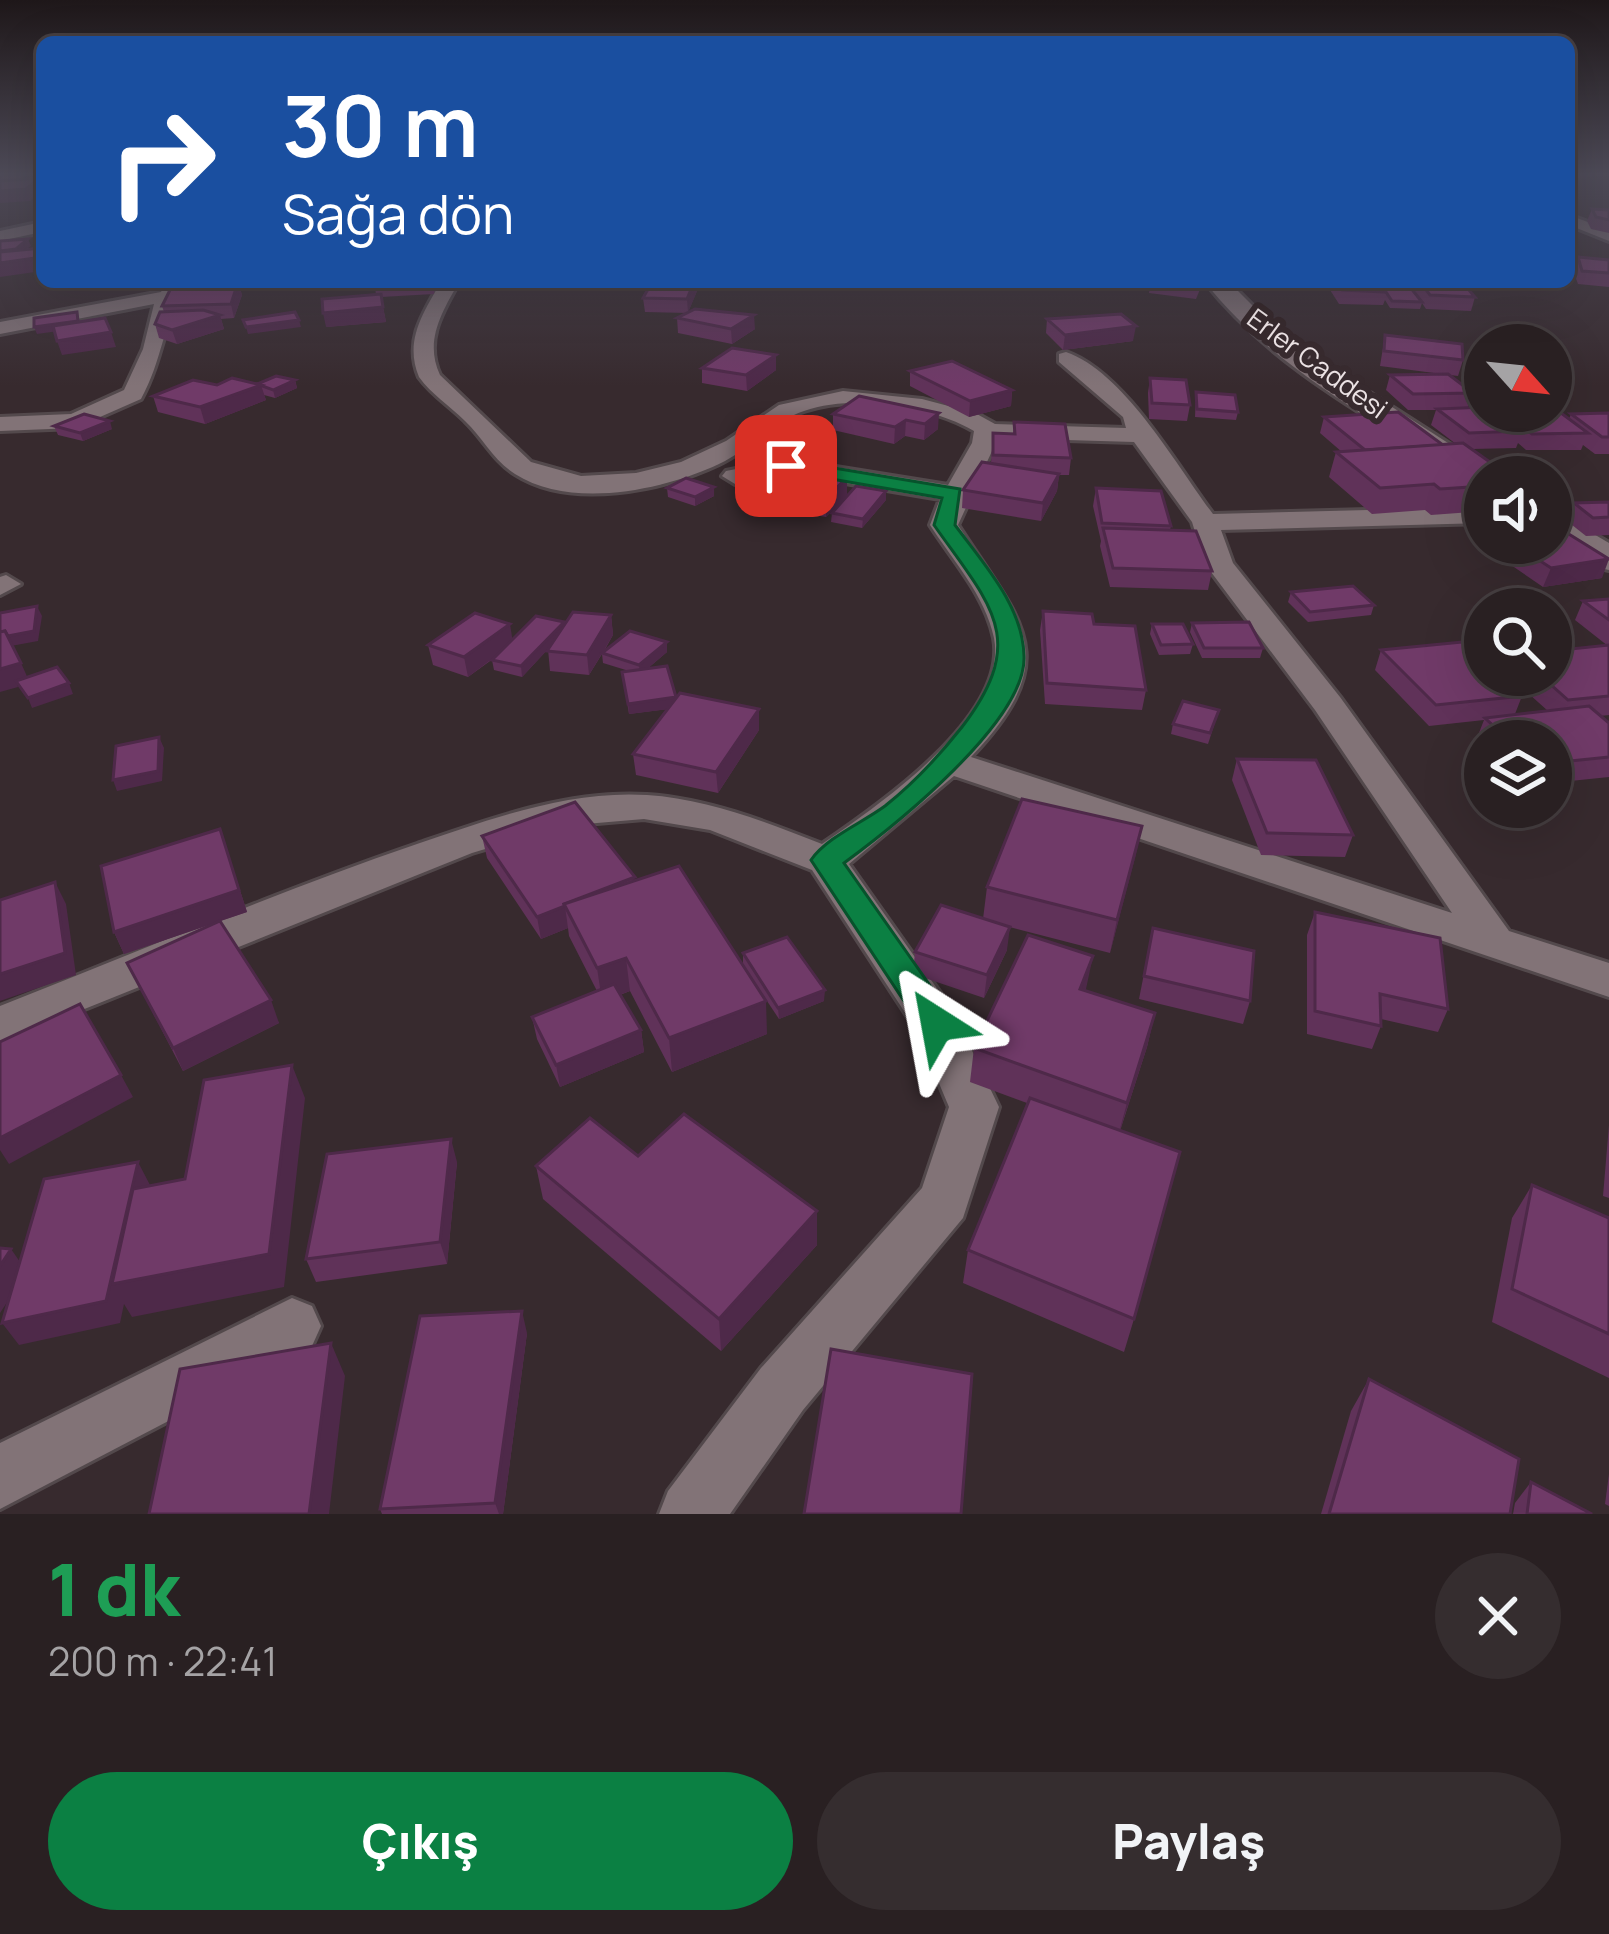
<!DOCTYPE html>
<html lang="tr">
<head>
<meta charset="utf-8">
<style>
  :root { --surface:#292022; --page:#352d2f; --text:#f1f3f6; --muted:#a5a3a5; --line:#453e40; --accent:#0b8043 }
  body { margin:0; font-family:Manrope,sans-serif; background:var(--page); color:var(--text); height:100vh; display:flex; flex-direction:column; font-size:45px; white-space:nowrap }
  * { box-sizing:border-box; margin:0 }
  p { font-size:39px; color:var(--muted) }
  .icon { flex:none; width:66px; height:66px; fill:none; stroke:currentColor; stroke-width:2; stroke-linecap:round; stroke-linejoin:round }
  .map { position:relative; height:1514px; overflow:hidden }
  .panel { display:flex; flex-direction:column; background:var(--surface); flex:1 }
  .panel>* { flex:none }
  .top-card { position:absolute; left:36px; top:36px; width:1539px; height:252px; border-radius:18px; box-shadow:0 12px 48px #0002,0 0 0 3px var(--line); background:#1a4fa0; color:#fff; overflow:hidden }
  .needle { width:78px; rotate:117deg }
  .fabs { position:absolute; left:1464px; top:324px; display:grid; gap:24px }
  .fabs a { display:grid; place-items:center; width:108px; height:108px; border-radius:50%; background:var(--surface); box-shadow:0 12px 48px #0002,0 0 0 3px var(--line); font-size:60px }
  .pin { position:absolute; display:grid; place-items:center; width:102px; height:102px; color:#fff; margin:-51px; border-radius:24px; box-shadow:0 6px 18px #0006 }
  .me { position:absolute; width:132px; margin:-66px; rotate:326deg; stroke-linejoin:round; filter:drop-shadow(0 0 9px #0008) }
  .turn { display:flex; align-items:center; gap:42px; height:252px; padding:0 48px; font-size:54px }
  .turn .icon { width:156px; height:156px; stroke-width:2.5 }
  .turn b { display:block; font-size:84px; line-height:102px }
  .round { display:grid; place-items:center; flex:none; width:126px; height:126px; border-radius:63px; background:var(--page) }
  .summary { display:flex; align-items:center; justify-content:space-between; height:204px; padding:0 48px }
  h1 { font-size:72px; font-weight:800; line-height:90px; color:#1e9e55 }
  .primary-button { display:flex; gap:24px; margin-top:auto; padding:24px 48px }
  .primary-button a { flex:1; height:138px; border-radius:72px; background:var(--accent); color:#fff; font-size:48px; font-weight:800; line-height:138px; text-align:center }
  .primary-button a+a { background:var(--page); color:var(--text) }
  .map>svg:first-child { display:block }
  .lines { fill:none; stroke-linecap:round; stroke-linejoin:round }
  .minor-casing { stroke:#53494c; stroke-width:6 }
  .tertiary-casing { stroke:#53494c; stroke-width:6 }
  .minor { fill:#827377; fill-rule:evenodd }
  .tertiary { fill:#827377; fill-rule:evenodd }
  .wall { fill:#603259 }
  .shaded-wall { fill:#4e2949 }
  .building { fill:#703a68; stroke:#4e2949; stroke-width:3 }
  .route { fill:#0b8043; stroke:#07532c; stroke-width:3 }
  .labels { text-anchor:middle; stroke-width:12; stroke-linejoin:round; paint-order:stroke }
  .far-street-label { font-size:27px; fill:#ebe2e4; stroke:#372a2e }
</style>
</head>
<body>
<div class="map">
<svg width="1609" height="1514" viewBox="0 0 1609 1514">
  <rect width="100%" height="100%" fill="#372a2e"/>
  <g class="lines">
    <g class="minor-casing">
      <g id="minor">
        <polygon points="1569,215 1609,230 1609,241 1569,225"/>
        <polygon points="42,222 42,232 0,241 0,231"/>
        <path d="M 166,282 L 184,282 C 165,319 162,361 141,399 L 75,428 L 0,431 L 0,417 L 71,414 L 124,390 L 143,349 L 154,304 L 0,334 L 0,322 L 161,292 Z"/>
        <path d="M 441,282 L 459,282 C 442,312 424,341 440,375 L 531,462 L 581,476 L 636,473 L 681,462 L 726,441 L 779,405 L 843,391 L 922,399 L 975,413 L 995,424 L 1126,428 L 1123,417 L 1059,362 L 1059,354 L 1066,352 C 1124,372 1176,465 1213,514 L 1485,507 L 1485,523 L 1221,530 L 1233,563 L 1340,697 L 1509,931 L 1609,963 L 1609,997 L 954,776 L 849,864 L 953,1011 L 999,1107 L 963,1218 L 803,1410 L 730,1514 L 659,1514 L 668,1491 L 761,1368 L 922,1188 L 949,1107 L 917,1031 L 812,870 L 710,830 L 644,819 L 562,826 L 472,853 L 0,1043 L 0,1006 C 139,952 276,892 417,844 C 490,819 569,790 647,795 C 708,799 766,822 822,844 C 878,806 1009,716 994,638 C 985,595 953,561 930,525 L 940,499 L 786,473 L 735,484 L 722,476 L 726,471 L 786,459 L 948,485 L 972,443 L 974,431 C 929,405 854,394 804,411 C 773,421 750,450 719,464 C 664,490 571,510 515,474 C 494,461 483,438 465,421 C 449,405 432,395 419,377 C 404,341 423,313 441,282 ZM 998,438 L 1134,442 L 1192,522 L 1205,564 L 1315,710 L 1452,913 L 971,757 C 1067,656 1020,622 958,525 Z"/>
        <polygon points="6,575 21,584 0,595 0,577"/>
        <polygon points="292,1298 312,1306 321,1326 312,1346 0,1509 0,1443"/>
      </g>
    </g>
    <g class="tertiary-casing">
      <g id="tertiary">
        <path d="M 1205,282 L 1229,282 L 1264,317 L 1322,362 L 1501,477 L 1485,477 L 1485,486 L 1474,484 C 1382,424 1274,370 1205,282 Z"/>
        <polygon points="1551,509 1609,543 1609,570 1596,567 1551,535"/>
      </g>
    </g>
    <use href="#minor" class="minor"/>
    <use href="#tertiary" class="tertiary"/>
  </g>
  <g class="wall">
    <polygon points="1592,209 1609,210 1609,233 1591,229 1587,221"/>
    <polygon points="1578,257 1609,260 1609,287 1578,284 1573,270"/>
    <polygon points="194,282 248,282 245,289 240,289 242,295 234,318 221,319 224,329 177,344 159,338 155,324 164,312 162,306 195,284"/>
    <polygon points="374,282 436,282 434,294 381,297 386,322 326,327 376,294"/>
    <polygon points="1151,282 1203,282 1196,299 1149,293"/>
    <polygon points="1325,282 1379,282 1382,286 1413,290 1415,282 1501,282 1500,285 1466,287 1475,297 1471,311 1426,309 1422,303 1420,309 1390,308 1385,300 1383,305 1339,304"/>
    <polygon points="697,291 688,312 755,329 732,344 678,333 677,318 688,313 645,312 643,298"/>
    <polygon points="1047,319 1133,341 1063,350 1046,333"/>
    <polygon points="1385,335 1463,360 1458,376 1450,375 1473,393 1468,407 1501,417 1503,411 1551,411 1569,419 1571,414 1609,413 1609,454 1595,454 1583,445 1581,450 1526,450 1518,443 1516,448 1472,449 1485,477 1485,511 1431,515 1425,510 1372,514 1329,477 1336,452 1342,452 1320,433 1324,417 1443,445 1456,444 1431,425 1436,410 1408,410 1386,390 1390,375 1442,374 1380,366"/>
    <polygon points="702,368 776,370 747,391 702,383"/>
    <polygon points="910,371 1012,390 1011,406 969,417 910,386"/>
    <polygon points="1150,378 1190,405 1187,421 1149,419 1148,393"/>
    <polygon points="295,380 297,388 275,398 264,395 266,400 205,424 158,412 153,396 217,385"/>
    <polygon points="1196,392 1238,412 1236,420 1195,417"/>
    <polygon points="859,396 938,429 924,440 905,436 894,444 833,430 833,414"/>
    <polygon points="1014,422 1071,458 1069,475 1059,475 1057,491 1041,521 962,508 963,490 991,463 993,433 1013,434"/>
    <polygon points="54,426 112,429 83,441 58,435"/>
    <polygon points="847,477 847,495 826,517 764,506 764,488"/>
    <polygon points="667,488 714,496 695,506 668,497"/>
    <polygon points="1096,488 1171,526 1170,530 1212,571 1208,590 1110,587 1100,546 1101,541 1093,506"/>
    <polygon points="886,500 862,528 831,522 832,513"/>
    <polygon points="1609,502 1609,535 1586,536 1567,521 1574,503"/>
    <polygon points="1485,518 1485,543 1551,543 1602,578 1543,587 1470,537 1477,519"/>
    <polygon points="1291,592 1374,605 1371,615 1308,622 1288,602"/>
    <polygon points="1609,599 1609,715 1600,716 1609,723 1609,777 1551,783 1551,741 1485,741 1485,746 1477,738 1484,720 1429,726 1375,670 1381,650 1522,696 1515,714 1548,711 1508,675 1551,675 1608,646 1575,620 1583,601"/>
    <polygon points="1043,611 1094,624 1146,690 1142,710 1045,704 1040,630"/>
    <polygon points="611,615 613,635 603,653 667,642 667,652 647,669 676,699 759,709 759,730 718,793 636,775 633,754 668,709 629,714 622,672 629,671 603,663 602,654 589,675 550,671 548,649 522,677 494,670 492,660 497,656 468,677 433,665 428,645 512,640 564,622 564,625"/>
    <polygon points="1192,623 1263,648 1260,658 1202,658 1190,632"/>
    <polygon points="1152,624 1193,644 1190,654 1159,655 1150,634"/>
    <polygon points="1219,710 1208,744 1171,734 1173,724"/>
    <polygon points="1237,759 1353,835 1345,857 1261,855 1232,780"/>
    <polygon points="1142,826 1110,953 998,924 1007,950 984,998 913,974 915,952 983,919 987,887"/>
    <polygon points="220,829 247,912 220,921 279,1023 183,1071 127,963 220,921 124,954 114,932"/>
    <polygon points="482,836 635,880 767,1034 672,1072 630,991 620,995 641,1030 644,1052 560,1087 537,1039 532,1017 597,991 569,936 568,928 541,939 487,858"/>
    <polygon points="1315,912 1448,1009 1438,1032 1381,1019 1381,1026 1372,1049 1307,1034 1307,935"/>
    <polygon points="1153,928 1250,1001 1243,1024 1139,999"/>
    <polygon points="743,953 824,1001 779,1019 743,965"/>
    <polygon points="1086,991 1155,1013 1147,1047 1120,1131 1134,1319 1124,1352 963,1283 968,1250 1027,1103 970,1082 974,1048"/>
    <polygon points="1609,1125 1609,1198 1603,1196"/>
    <polygon points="638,1156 817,1211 817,1245 721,1351 543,1199 536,1166"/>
    <polygon points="457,1162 447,1264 316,1282 306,1259"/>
    <polygon points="1532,1185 1609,1218 1609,1378 1492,1322 1512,1218"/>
    <polygon points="527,1333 503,1514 382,1514 380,1509"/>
    <polygon points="1369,1379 1510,1514 1321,1514 1351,1411"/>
    <polygon points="1609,1474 1609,1506 1605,1504"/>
    <polygon points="1531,1482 1592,1514 1513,1514 1515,1503"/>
  </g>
  <g class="shaded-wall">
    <polygon points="1575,174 1592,174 1591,177 1573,179"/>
    <polygon points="40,178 42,191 30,201 0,203 0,191"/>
    <polygon points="28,239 31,246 18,255 0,258"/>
    <polygon points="42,257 42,271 0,277 0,263"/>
    <polygon points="194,282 248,282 245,289 240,289 242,295 234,318 231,304 197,292"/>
    <polygon points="694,282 697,282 697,291 688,313 687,299"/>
    <polygon points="1452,282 1501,282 1500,285 1450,289"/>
    <polygon points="383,307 386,322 326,327 323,313"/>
    <polygon points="77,312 80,328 37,334 34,327"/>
    <polygon points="220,315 224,329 177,344 172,330"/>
    <polygon points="754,315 755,329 732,344 731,329"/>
    <polygon points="299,320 301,327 248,334 246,327"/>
    <polygon points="1136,326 1133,341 1063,350 1065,335"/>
    <polygon points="111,332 116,347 62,355 57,341"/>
    <polygon points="776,355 776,370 747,391 746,375"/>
    <polygon points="295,380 297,388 275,398 273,390"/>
    <polygon points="261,385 266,400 205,424 200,407"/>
    <polygon points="1012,390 1011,406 969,417 970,401"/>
    <polygon points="939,413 938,429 924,440 925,424"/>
    <polygon points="906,420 905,436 894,444 895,427"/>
    <polygon points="110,421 112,429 83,441 80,433"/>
    <polygon points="1059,474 1057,491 1041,521 1043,503"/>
    <polygon points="847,477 847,495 826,517 826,499"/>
    <polygon points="714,487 714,496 695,506 695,497"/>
    <polygon points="886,491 886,500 862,528 863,519"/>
    <polygon points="1609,559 1602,578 1543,587 1551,568"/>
    <polygon points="37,606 42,616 38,641 0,648 0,638"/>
    <polygon points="611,615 613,635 589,675 587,655"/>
    <polygon points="564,622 565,631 522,677 521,666"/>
    <polygon points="510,624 513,643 468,677 464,657"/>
    <polygon points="667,642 667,652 640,675 639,665"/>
    <polygon points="21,663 30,683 16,681 18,687 0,692 0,669"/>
    <polygon points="69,683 73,694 32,708 28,698"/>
    <polygon points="676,697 677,708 629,714 628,704"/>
    <polygon points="759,709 759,730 718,793 716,772"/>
    <polygon points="159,737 164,748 162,781 117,791 113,780"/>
    <polygon points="1142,826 1135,858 1110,953 1117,920"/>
    <polygon points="220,829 247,912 124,954 114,932"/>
    <polygon points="55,882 66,904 76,975 0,1001 0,974"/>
    <polygon points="565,906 568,928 541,939 537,917"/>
    <polygon points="1010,927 1007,950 984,998 987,975"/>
    <polygon points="1093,956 1086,989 1074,1022 1080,989"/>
    <polygon points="626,958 630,991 602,1001 597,968"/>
    <polygon points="825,990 824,1001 779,1019 778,1008"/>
    <polygon points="271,1000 279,1023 183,1071 173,1048"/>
    <polygon points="766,1001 767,1034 672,1072 669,1038"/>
    <polygon points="1155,1013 1147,1047 1118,1136 1127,1103"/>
    <polygon points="641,1030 644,1052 560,1087 556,1065"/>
    <polygon points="292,1065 305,1098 284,1287 132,1317 124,1304 120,1323 19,1345 2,1323 138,1162 150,1185 129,1281"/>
    <polygon points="121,1075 133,1097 9,1164 0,1150 0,1138"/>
    <polygon points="451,1139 457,1162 447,1264 440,1242"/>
    <polygon points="817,1211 817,1245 721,1351 719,1319"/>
    <polygon points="11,1249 27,1272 0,1313 0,1266"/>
    <polygon points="522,1311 527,1333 503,1514 499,1514 495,1503"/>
    <polygon points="331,1343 345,1376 329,1514 309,1514"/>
  </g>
  <g class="building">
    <polygon points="24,174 22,180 0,181 0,175"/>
    <polygon points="40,178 26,189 0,191 0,181"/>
    <polygon points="1592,209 1609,210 1609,220 1596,217"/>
    <polygon points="28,239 16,249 0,251 0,241"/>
    <polygon points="42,248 42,257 0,263 0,252"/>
    <polygon points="1578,257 1609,260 1609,273 1582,271"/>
    <polygon points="238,282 231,304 162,306 172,286"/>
    <polygon points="652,282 694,282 687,299 643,298"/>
    <polygon points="1336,282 1379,282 1387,292 1342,290"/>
    <polygon points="1420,282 1462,282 1475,297 1430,295"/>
    <polygon points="1382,286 1410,287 1422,302 1392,301"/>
    <polygon points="381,294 383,307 323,313 322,299"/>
    <polygon points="695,309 754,315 731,329 677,318"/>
    <polygon points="203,310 220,315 172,330 155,324 160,312"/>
    <polygon points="77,312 78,321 34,327 34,318"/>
    <polygon points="295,312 299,320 246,327 243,320"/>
    <polygon points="1121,314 1136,326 1065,335 1047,319"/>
    <polygon points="105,318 111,332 57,341 53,326"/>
    <polygon points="1385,335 1462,344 1463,360 1384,351"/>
    <polygon points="732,348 776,355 746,375 702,368"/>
    <polygon points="952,361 1012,390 970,401 910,371"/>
    <polygon points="1448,374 1473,393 1413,394 1390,375"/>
    <polygon points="276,376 295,380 273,390 257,384"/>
    <polygon points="232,378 261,385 200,407 153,396 193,380 217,385"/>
    <polygon points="1150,378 1186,380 1190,405 1152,403"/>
    <polygon points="1196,392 1235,395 1238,412 1197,409"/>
    <polygon points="859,396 939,413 925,424 906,420 895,427 833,414"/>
    <polygon points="1485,407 1485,411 1494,411 1522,431 1469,433 1437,409"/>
    <polygon points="1551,410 1557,410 1588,433 1532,434 1505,411"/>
    <polygon points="1398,412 1443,445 1365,450 1324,417"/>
    <polygon points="1609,413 1609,437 1602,437 1571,414"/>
    <polygon points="84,414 110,421 80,433 54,426"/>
    <polygon points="1014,422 1065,424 1071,458 993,455 993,433 1015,434"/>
    <polygon points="1463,443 1511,477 1485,477 1485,486 1440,489 1434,484 1380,488 1336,452"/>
    <polygon points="982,462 1059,474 1043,503 963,490"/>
    <polygon points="786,467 847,477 826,499 764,488"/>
    <polygon points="686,478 714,487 695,497 667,488"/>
    <polygon points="856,486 886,491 863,519 832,513"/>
    <polygon points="1096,488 1161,491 1171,526 1102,523"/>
    <polygon points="1609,502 1609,517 1593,518 1574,503"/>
    <polygon points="1551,523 1609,559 1551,568 1513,543 1551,543"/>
    <polygon points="1103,528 1196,531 1212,571 1113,568"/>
    <polygon points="1353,586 1374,605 1310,612 1291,592"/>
    <polygon points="1609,599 1609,620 1583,601"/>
    <polygon points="37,606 34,631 8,636 5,631 0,632 0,613"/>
    <polygon points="1043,611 1092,614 1094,624 1135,626 1146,690 1047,683"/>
    <polygon points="573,612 611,615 587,655 547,651"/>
    <polygon points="475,613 510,624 464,657 428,645"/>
    <polygon points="536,616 564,622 521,666 492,660"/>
    <polygon points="1249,622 1263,648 1204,648 1192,623"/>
    <polygon points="1152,624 1183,624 1193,644 1161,645"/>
    <polygon points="5,631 21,663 0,669 0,632"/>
    <polygon points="630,631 667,642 639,665 602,653"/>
    <polygon points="1462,642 1485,663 1485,675 1499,675 1522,696 1436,705 1381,650"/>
    <polygon points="1609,645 1609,696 1568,700 1540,675 1551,675 1551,651"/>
    <polygon points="667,666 676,697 628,704 622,672"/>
    <polygon points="57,667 69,683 28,698 16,681"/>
    <polygon points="680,693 759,709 716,772 633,754"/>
    <polygon points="1183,701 1219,710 1210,733 1173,724"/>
    <polygon points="1589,706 1609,723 1609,757 1551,763 1551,741 1510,741 1485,718"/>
    <polygon points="159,737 158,771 113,780 116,746"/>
    <polygon points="1237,759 1316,760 1353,835 1267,833"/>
    <polygon points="1022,799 1142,826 1117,920 987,887"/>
    <polygon points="575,802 635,877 564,904 565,906 537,917 482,836"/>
    <polygon points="220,829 239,890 114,932 101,866"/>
    <polygon points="679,866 766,1001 669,1038 626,958 597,968 564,904"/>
    <polygon points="55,882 65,953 0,974 0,900"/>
    <polygon points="941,905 1010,927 987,975 915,952"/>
    <polygon points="1315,912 1440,938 1448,1009 1380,994 1381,1026 1315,1011"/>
    <polygon points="220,921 271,1000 173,1048 127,963"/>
    <polygon points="1153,928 1254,951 1250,1001 1144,976"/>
    <polygon points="1028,935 1093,956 1080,989 1155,1013 1127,1103 974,1048"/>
    <polygon points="787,937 825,990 778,1008 743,953"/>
    <polygon points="614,984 641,1030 556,1065 532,1017"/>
    <polygon points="80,1004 121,1075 0,1138 0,1042"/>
    <polygon points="292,1065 269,1254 112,1284 133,1189 185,1179 204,1080"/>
    <polygon points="1030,1098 1180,1152 1134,1319 968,1250"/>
    <polygon points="684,1114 817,1211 719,1319 536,1166 590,1118 638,1156"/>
    <polygon points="451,1139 440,1242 306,1259 327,1154"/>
    <polygon points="138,1162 106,1301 2,1323 44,1179"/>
    <polygon points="1532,1185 1609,1218 1609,1334 1512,1289"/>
    <polygon points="0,1248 11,1249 0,1266"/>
    <polygon points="522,1311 495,1503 380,1509 420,1316"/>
    <polygon points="331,1343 309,1514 149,1514 180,1369"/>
    <polygon points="831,1349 972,1374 961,1514 804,1514"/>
    <polygon points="1369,1379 1519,1459 1510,1514 1329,1514"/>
    <polygon points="1531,1482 1592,1514 1527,1514"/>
  </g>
  <linearGradient id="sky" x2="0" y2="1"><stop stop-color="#1e1719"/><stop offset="0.45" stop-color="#4d4a57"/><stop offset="1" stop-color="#4d4a57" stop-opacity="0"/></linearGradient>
  <rect width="1609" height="386" fill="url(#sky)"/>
  <path class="route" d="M 786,460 L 960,489 L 955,525 C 983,563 1023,606 1024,656 C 1027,721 893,827 844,863 L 950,1014 L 955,1024 L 950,1033 L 937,1037 L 925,1033 L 811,860 C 827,837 862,823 885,806 C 914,783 939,756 962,727 C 1030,638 990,605 934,525 L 942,498 L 779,470 L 779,462 Z"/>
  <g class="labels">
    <g class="far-street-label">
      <text transform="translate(1317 364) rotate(36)" y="9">Erler Caddesi</text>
    </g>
  </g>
</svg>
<div class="fabs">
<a><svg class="needle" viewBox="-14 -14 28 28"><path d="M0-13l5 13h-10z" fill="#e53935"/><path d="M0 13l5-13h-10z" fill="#a5a3a5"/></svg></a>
<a><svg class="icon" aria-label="sound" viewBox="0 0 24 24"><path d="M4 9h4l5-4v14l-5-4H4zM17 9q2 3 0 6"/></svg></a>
<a><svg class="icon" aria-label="search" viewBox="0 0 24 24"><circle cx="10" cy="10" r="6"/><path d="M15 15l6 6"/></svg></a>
<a><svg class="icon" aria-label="layers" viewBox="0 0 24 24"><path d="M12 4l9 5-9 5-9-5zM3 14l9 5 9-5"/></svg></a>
</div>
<div class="pin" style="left:786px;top:466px;background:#d93025"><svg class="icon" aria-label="arrive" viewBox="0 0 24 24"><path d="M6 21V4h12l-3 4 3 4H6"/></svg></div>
<svg class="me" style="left:937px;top:1024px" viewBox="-20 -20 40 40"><path d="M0-17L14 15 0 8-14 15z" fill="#0b8043" stroke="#fff" stroke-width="4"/></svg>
<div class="top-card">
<div class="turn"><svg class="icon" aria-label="right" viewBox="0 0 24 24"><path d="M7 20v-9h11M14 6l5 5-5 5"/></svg><div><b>30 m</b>Sağa dön</div></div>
</div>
</div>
<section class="panel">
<div class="summary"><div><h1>1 dk</h1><p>200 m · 22:41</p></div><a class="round"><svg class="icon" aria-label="close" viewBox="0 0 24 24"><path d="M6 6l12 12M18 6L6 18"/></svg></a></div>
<div class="primary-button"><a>Çıkış</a><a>Paylaş</a></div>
</section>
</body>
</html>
